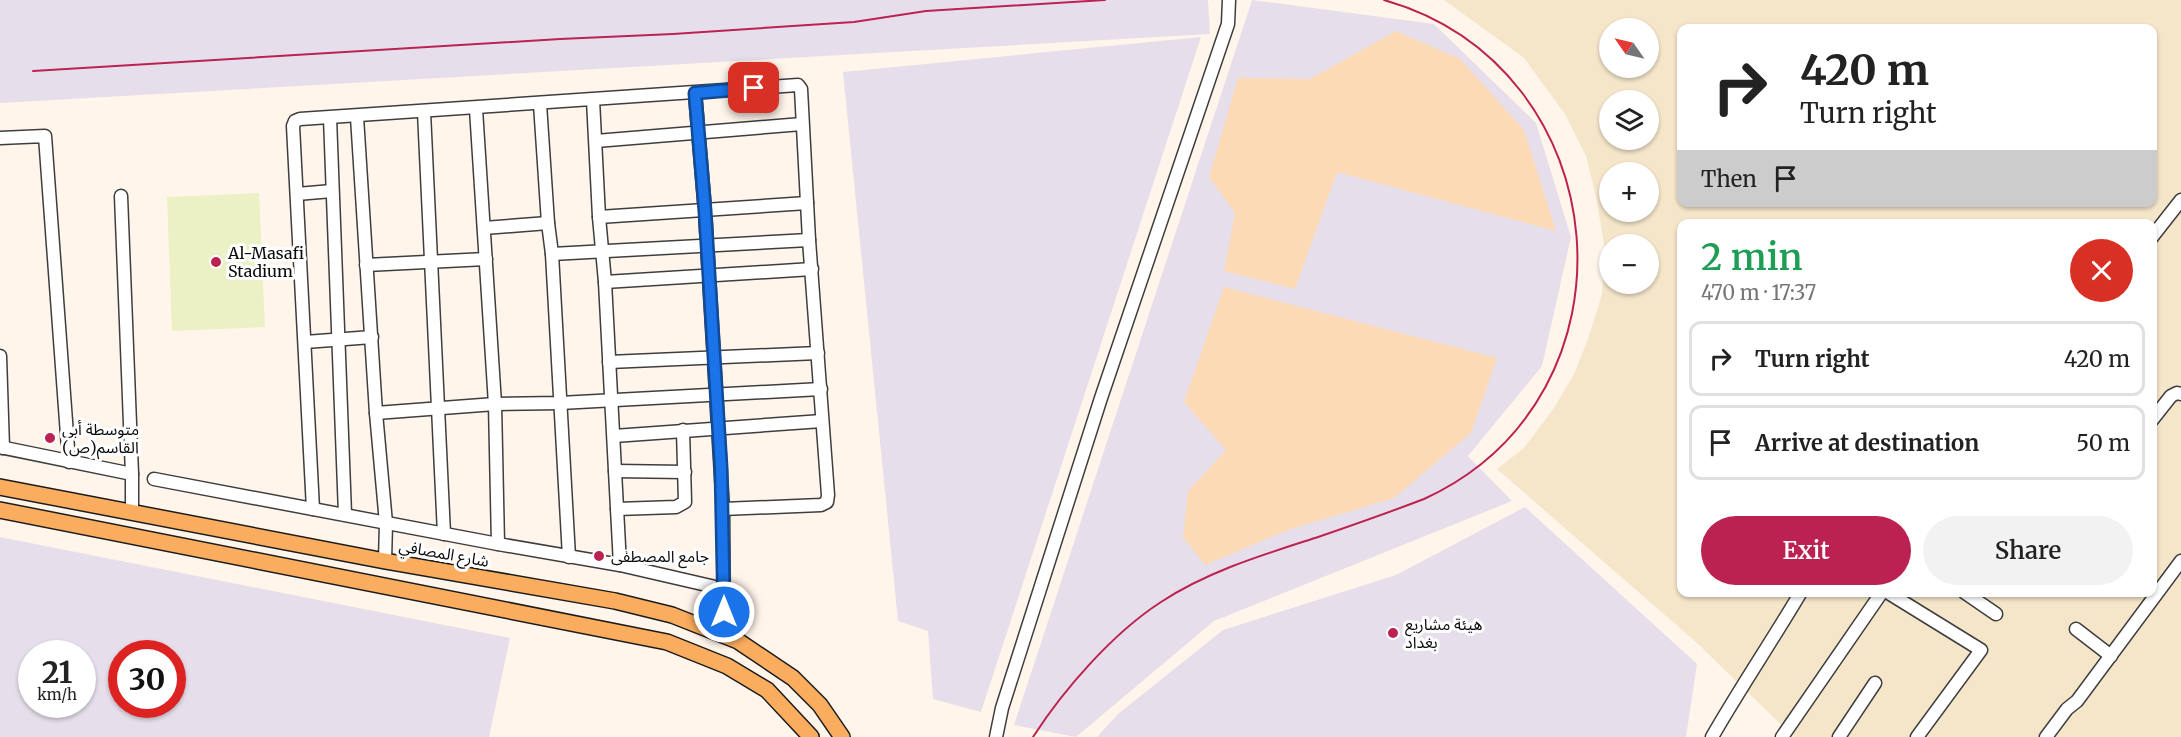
<!DOCTYPE html>
<html lang="en">
<head>
<meta charset="utf-8">
<style>
  :root { --surface:#fff; --page:#f2f2f2; --text:#222; --muted:#767676; --line:#e0e0e0; --accent:#bc2251 }
  body { margin:0; font-family:Merriweather,"Noto Sans Arabic",serif; background:var(--page); color:var(--text); height:100vh; display:flex; flex-direction:column; font-size:22px; white-space:nowrap }
  * { box-sizing:border-box; margin:0 }
  p { font-size:20px; color:var(--muted) }
  .icon { flex:none; width:33px; height:33px; fill:none; stroke:currentColor; stroke-width:2; stroke-linecap:round; stroke-linejoin:round }
  .map { position:relative; flex:1; overflow:hidden }
  .side { position:absolute; left:1677px; top:219px; width:480px; height:378px; display:flex; flex-direction:column; background:var(--surface); border-radius:12px; box-shadow:0 2px 4px #0004 }
  .side>* { flex:none }
  .banner { position:absolute; left:1677px; top:24px; width:480px; height:183px; border-radius:12px; box-shadow:0 2px 4px #0004; background:#fff; color:var(--text); overflow:hidden }
  .needle { width:39px; rotate:304deg }
  .tools { position:absolute; left:1599px; top:18px; display:grid; gap:12px }
  .tools a { display:grid; place-items:center; width:60px; height:60px; border-radius:50%; background:var(--surface); box-shadow:0 2px 4px #0004; font-size:30px }
  .speed { position:absolute; left:18px; top:640px; display:flex; gap:12px; font-size:30px; font-weight:700; text-align:center }
  .speed>* { display:grid; place-content:center; width:78px; height:78px; border-radius:50%; background:var(--surface); box-shadow:0 2px 4px #0004; line-height:1 }
  .speed small { font-size:15px; font-weight:400 }
  .speed .limit { border:9px solid #d22; background:#fff; color:#111 }
  .pin { position:absolute; display:grid; place-items:center; width:51px; height:51px; color:#fff; margin:-26px; border-radius:12px; box-shadow:0 3px 9px #0006 }
  .me { position:absolute; width:66px; margin:-33px; rotate:0deg; stroke-linejoin:round; filter:drop-shadow(0 0 4px #0008) }
  .turn { display:flex; align-items:center; gap:21px; height:126px; padding:0 24px; font-size:27px }
  .turn .icon { width:78px; height:78px; stroke-width:2.5 }
  .turn b { display:block; font-size:42px; line-height:51px }
  .then { display:flex; align-items:center; height:57px; padding:0 24px; background:#0003; gap:12px; font-size:22px }
  .round { display:grid; place-items:center; flex:none; width:63px; height:63px; border-radius:32px; background:var(--page) }
  .summary { display:flex; align-items:center; justify-content:space-between; height:102px; padding:0 24px }
  h1 { font-size:36px; font-weight:600; line-height:45px; color:#1e9e55 }
  .action { display:flex; gap:12px; margin-top:auto; padding:12px 24px }
  .action a { flex:1; height:69px; border-radius:36px; background:var(--accent); color:#fff; font-size:24px; font-weight:600; line-height:69px; text-align:center }
  .action a+a { background:var(--page); color:var(--text) }
  ul { padding:0; list-style:none }
  li { display:flex; align-items:center; gap:18px; height:75px; margin:0 12px 9px; padding:0 12px; border:3px solid var(--line); border-radius:12px }
  li div { flex:1 }
  li b { display:block; font-size:22px }
  li em { font-style:normal }
  .map>svg:first-child { display:block }
  .industrial { fill:#e6dfeb; fill-rule:evenodd }
  .farmland { fill:#f5e6ca; fill-rule:evenodd }
  .sand { fill:#fbdab5 }
  .pitch { fill:#ecf0c5 }
  .lines { fill:none; stroke-linecap:round; stroke-linejoin:round }
  .minor-casing { stroke:#3e3e3e; stroke-width:15 }
  .major-casing { stroke:#1c1c1c; stroke-width:18 }
  .minor { stroke:#fff; stroke-width:12 }
  .major { stroke:#faad5e; stroke-width:15 }
  .rail { stroke:#bc2251; stroke-width:2 }
  .route-casing { stroke:#114b97; stroke-width:15 }
  .route { stroke:#1a73e8; stroke-width:10 }
  .poi-dot { fill:#bc2251; stroke:#fff; stroke-width:2 }
  .labels { text-anchor:middle; stroke-width:6; stroke-linejoin:round; paint-order:stroke }
  .poi-label { font-size:16px; fill:#0b0b0b; stroke:#fff; text-anchor:start }
  .street-label { font-size:16px; fill:#0b0b0b; stroke:#fff }
</style>
</head>
<body>
<div class="map">
<svg width="2181" height="737" viewBox="0 0 2181 737">
  <rect width="100%" height="100%" fill="#fff5ea"/>
  <g class="industrial">
    <polygon points="0,0 1208,0 1210,34 0,103"/>
    <polygon points="1252,0 1434,24 1536,123 1571,237 1542,366 1468,456 1512,501 1214,621 1076,737 1014,725"/>
    <polygon points="1201,37 981,712 933,699 928,631 898,621 843,72"/>
    <polygon points="1525,507 1697,664 1686,737 1097,737 1118,714 1223,630 1396,575"/>
    <path d="M 0,537 L 510,638 L 489,737 L 0,737 ZM 32,654 L 82,654 L 82,705 L 32,705 ZM 122,654 L 172,654 L 172,705 L 122,705 Z"/>
  </g>
  <path class="farmland" d="M 1444,0 L 2181,0 L 2181,737 L 1794,737 L 1697,643 L 1497,469 L 1524,448 L 1554,408 L 1575,372 L 1588,339 L 1602,294 L 1605,252 L 1597,201 L 1586,156 L 1565,114 L 1524,58 ZM 1610,28 L 1648,28 L 1648,68 L 1610,68 ZM 1682,28 L 2152,28 L 2152,202 L 1682,202 ZM 1610,100 L 1648,100 L 1648,140 L 1610,140 ZM 1610,172 L 1648,172 L 1648,212 L 1610,212 ZM 1682,224 L 2152,224 L 2152,592 L 1682,592 ZM 1610,244 L 1648,244 L 1648,284 L 1610,284 Z"/>
  <g class="sand">
    <polygon points="1396,31 1460,59 1524,130 1556,231 1337,172 1295,289 1224,271 1235,213 1209,177 1238,78 1310,79"/>
    <polygon points="1224,287 1497,358 1471,433 1394,498 1288,530 1205,565 1183,537 1188,491 1226,450 1184,402"/>
  </g>
  <polygon class="pitch" points="259,193 265,327 172,331 167,197"/>
  <g class="lines">
    <g class="minor-casing">
      <g id="minor">
        <polyline points="695,93 705,211 723,509 724,635"/>
        <polyline points="593,100 599,217 605,282 620,565"/>
        <polyline points="540,104 548,223 552,254 569,557"/>
        <polyline points="476,109 495,404 498,544"/>
        <polyline points="424,112 444,534"/>
        <polyline points="357,117 376,413 386,523 385,561"/>
        <polyline points="330,118 345,514"/>
        <polyline points="0,138 45,136 69,462"/>
        <polyline points="596,141 802,124"/>
        <polyline points="297,194 332,191"/>
        <polyline points="121,196 132,474 132,513"/>
        <polyline points="599,217 807,203"/>
        <polyline points="484,228 548,223"/>
        <polyline points="2152,237 2181,200"/>
        <polyline points="552,254 809,240"/>
        <polyline points="366,265 486,259"/>
        <polyline points="605,282 812,269"/>
        <polyline points="305,342 372,337"/>
        <polyline points="0,356 3,448"/>
        <polyline points="609,362 818,353"/>
        <polyline points="376,413 495,404 560,403 821,389"/>
        <polyline points="2152,420 2171,396 2177,393 2181,394"/>
        <polyline points="614,436 822,421"/>
        <polyline points="0,447 132,474"/>
        <polyline points="615,471 685,472"/>
        <polyline points="154,479 498,544 620,565 724,589"/>
        <polyline points="313,509 293,126 295,121 300,119 798,85 801,89 809,240 828,495 827,502 821,505 723,509"/>
        <polyline points="617,509 676,507 685,502 683,430"/>
        <polyline points="1887,592 1981,650 1917,737"/>
        <polyline points="1964,592 1996,614"/>
        <polyline points="2076,629 2111,656"/>
        <polyline points="996,737 1002,708 1101,398 1228,24 1229,0"/>
        <path d="M 1712,737 C 1740,688 1772,641 1801,592"/>
        <polyline points="1782,737 1882,592"/>
        <polyline points="1839,737 1875,683"/>
        <polyline points="2046,737 2067,709 2077,701 2181,561"/>
      </g>
    </g>
    <g class="major-casing">
      <g id="major">
        <polyline points="0,487 385,561 615,601 672,615 738,641 793,678 820,705 842,737"/>
        <polyline points="0,510 667,642 727,666 767,690 811,737"/>
      </g>
    </g>
    <use href="#minor" class="minor"/>
    <use href="#major" class="major"/>
    <g class="rail">
      <polyline points="33,71 560,39 673,34 854,22 926,11 1105,0"/>
      <path d="M 1033,737 C 1064,689 1113,633 1161,602 C 1210,570 1266,554 1321,536 C 1356,524 1390,512 1424,499 C 1648,396 1620,67 1384,0"/>
    </g>
  </g>
  <g class="lines">
    <g class="route-casing">
      <polyline id="route" points="724,612 721,468 705,211 695,93 754,88"/>
    </g>
    <use href="#route" class="route"/>
  </g>
  <g class="poi-dot">
    <circle cx="216" cy="262" r="6"/>
    <circle cx="50" cy="438" r="6"/>
    <circle cx="599" cy="556" r="6"/>
    <circle cx="1393" cy="633" r="6"/>
  </g>
  <g class="labels">
    <g class="poi-label">
      <text x="228" y="259">Al-Masafi<tspan x="228" dy="18">Stadium</tspan></text>
      <text x="62" y="435">متوسطة أبي<tspan x="62" dy="18">القاسم(ص)</tspan></text>
      <text x="611" y="562">جامع المصطفى</text>
      <text x="1405" y="630">هيئة مشاريع<tspan x="1405" dy="18">بغداد</tspan></text>
    </g>
    <g class="street-label">
      <text transform="translate(444 553) rotate(10)" y="6">شارع المصافي</text>
    </g>
  </g>
</svg>
<div class="tools">
<a><svg class="needle" viewBox="-14 -14 28 28"><path d="M0-13l5 13h-10z" fill="#e53935"/><path d="M0 13l5-13h-10z" fill="#767676"/></svg></a>
<a><svg class="icon" aria-label="layers" viewBox="0 0 24 24"><path d="M12 4l9 5-9 5-9-5zM3 14l9 5 9-5"/></svg></a>
<a>+</a>
<a>−</a>
</div>
<div class="speed"><div>21<small>km/h</small></div><div class="limit">30</div></div>
<div class="pin" style="left:754px;top:88px;background:#d93025"><svg class="icon" aria-label="arrive" viewBox="0 0 24 24"><path d="M6 21V4h12l-3 4 3 4H6"/></svg></div>
<svg class="me" style="left:724px;top:612px" viewBox="-20 -20 40 40"><circle r="17" fill="#1a73e8" stroke="#fff" stroke-width="3"/><path d="M0-11L8 9 0 5-8 9z" fill="#fff"/></svg>
<div class="banner">
<div class="turn"><svg class="icon" aria-label="right" viewBox="0 0 24 24"><path d="M7 20v-9h11M14 6l5 5-5 5"/></svg><div><b>420 m</b>Turn right</div></div>
<div class="then">Then<svg class="icon" aria-label="arrive" viewBox="0 0 24 24"><path d="M6 21V4h12l-3 4 3 4H6"/></svg></div>
</div>
<section class="side">
<div class="summary"><div><h1>2 min</h1><p>470 m · 17:37</p></div><a class="round" style="background:#d93025;color:#fff"><svg class="icon" aria-label="close" viewBox="0 0 24 24"><path d="M6 6l12 12M18 6L6 18"/></svg></a></div>
<ul>
<li><svg class="icon" aria-label="right" viewBox="0 0 24 24"><path d="M7 20v-9h11M14 6l5 5-5 5"/></svg><div><b>Turn right</b></div><em>420 m</em></li>
<li><svg class="icon" aria-label="arrive" viewBox="0 0 24 24"><path d="M6 21V4h12l-3 4 3 4H6"/></svg><div><b>Arrive at destination</b></div><em>50 m</em></li>
</ul>
<div class="action"><a>Exit</a><a>Share</a></div>
</section>
</div>
</body>
</html>
